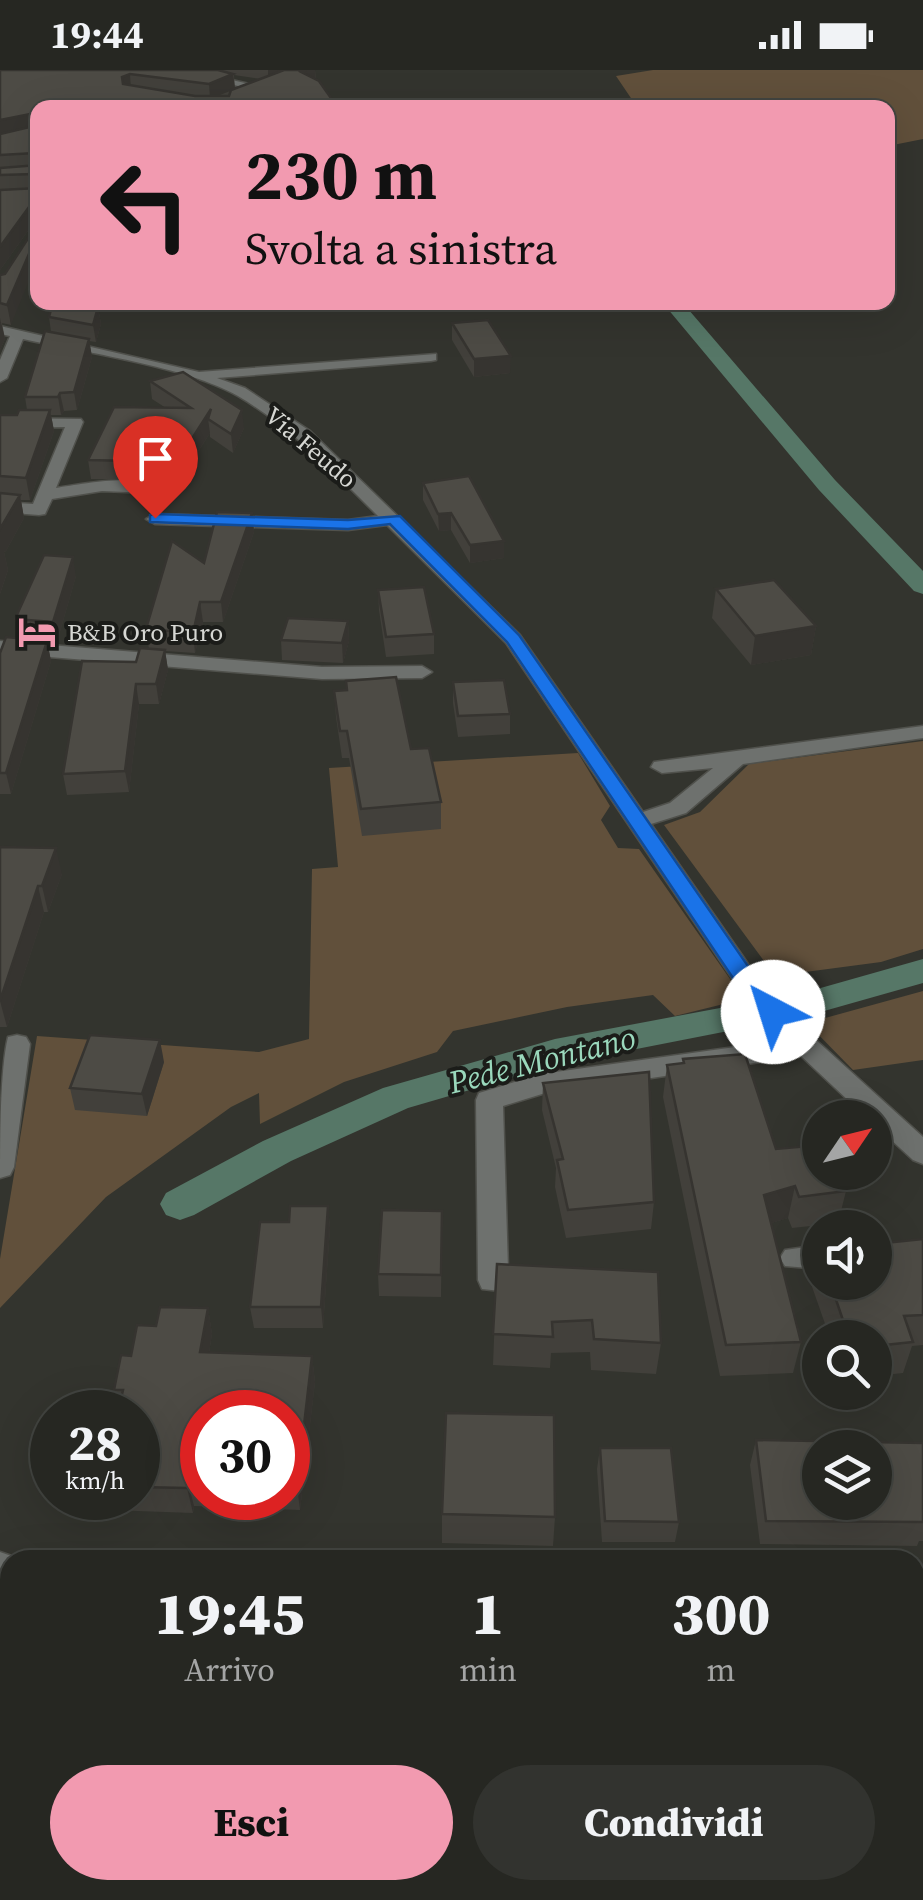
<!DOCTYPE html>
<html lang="it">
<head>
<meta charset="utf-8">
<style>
  :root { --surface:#262722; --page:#32332f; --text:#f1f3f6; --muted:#a4a5a5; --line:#424440; --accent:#f29ab0 }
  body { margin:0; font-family:"Source Serif 4",serif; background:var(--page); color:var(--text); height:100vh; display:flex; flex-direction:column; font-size:38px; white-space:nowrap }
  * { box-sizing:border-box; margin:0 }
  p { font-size:32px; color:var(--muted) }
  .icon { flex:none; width:55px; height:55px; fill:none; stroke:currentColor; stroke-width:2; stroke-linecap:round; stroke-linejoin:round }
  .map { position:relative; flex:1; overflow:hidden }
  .panel { position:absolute; left:0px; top:1480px; width:925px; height:350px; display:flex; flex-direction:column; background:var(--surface); border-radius:30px 30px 0 0; box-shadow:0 10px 40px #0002,0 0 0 2px var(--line) }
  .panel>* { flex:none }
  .top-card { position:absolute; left:30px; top:30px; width:865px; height:210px; border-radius:20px; box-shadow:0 10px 40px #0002,0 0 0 2px var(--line); background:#f29ab0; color:#111; overflow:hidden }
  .needle { width:65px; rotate:55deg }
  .tools { position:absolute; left:802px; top:1030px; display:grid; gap:20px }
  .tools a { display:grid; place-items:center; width:90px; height:90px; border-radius:50%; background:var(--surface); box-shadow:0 10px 40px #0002,0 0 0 2px var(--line); font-size:50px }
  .speed { position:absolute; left:30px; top:1320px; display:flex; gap:20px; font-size:50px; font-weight:700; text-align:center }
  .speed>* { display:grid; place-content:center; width:130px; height:130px; border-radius:50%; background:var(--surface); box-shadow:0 10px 40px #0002,0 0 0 2px var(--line); line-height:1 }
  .speed small { font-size:25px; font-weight:400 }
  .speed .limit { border:15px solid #d22; background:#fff; color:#111 }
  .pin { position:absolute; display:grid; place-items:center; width:85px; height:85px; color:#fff; margin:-102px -42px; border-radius:50% 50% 50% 0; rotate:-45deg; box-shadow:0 0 10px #0007 }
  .pin .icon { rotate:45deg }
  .me { position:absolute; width:110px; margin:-55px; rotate:320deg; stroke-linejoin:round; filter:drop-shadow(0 0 8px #0008) }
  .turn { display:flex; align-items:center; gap:35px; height:210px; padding:0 50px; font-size:45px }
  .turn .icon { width:130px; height:130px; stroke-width:2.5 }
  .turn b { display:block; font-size:70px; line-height:85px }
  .eta { display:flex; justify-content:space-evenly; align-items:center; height:170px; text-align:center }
  .eta b { font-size:60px; font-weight:800; line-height:70px }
  .action { display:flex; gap:20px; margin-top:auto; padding:20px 50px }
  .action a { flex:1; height:115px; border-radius:60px; background:var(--accent); color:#111; font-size:40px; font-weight:800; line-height:115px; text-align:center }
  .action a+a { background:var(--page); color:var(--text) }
  .status { display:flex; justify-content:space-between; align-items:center; height:70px; padding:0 50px; background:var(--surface); direction:ltr }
  .status svg { height:28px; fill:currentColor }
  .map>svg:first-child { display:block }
  .green { fill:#61503b }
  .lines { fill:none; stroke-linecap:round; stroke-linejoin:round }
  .canal { fill:#567767; fill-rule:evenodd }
  .minor-casing { stroke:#50514c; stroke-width:3 }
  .minor { fill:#6e716e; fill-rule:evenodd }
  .wall { fill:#42403b; fill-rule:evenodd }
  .shaded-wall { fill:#363430 }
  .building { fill:#4d4b45; stroke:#363430; stroke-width:2.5; fill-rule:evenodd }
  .route { fill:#1a73e8; stroke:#114b97; stroke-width:2.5 }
  .labels { text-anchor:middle; stroke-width:8; stroke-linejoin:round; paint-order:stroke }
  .far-street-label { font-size:25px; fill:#d6d7d3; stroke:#1b1c19 }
  .far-poi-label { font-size:25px; fill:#d6d7d3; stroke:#1b1c19; text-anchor:start }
  .water-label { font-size:32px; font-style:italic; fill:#9ad8bc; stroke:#1b1c19 }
</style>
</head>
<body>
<div class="status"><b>19:44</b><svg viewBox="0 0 49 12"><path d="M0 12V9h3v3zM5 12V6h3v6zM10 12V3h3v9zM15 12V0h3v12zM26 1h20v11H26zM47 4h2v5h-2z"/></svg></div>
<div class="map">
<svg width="923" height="1830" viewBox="0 0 923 1830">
  <rect width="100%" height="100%" fill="#33342e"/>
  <g class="green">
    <polygon points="653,0 923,0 923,69 888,76 888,38 637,37 616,6"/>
    <polygon points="923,671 923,879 881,892 775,906 664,755 700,742 749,694"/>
    <polygon points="578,683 610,736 601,750 618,778 639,779 744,929 675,946 653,925 567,937 453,961 437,982 344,1012 260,1054 259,1023 231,1037 106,1127 0,1238 0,1189 37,966 259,982 309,969 312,799 338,797 329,698"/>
    <polygon points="923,921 923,990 853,1000 807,953"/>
  </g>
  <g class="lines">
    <g class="canal">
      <polygon points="662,232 682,232 835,410 923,501 923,524 914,521 819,420"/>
      <polygon points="923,889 923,913 810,945 555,995 408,1038 291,1091 194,1145 180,1150 166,1145 160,1134 166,1123 263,1071 383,1018 555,969 810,921"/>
    </g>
    <g class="minor-casing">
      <g id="minor">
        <polygon points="169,0 188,0 263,17 218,38 203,38 247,18"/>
        <path d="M 0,256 L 199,302 L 436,284 L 436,290 L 431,291 L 217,308 L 245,318 L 310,361 L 520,565 L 643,742 L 670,733 L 713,698 L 662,703 L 651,697 L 654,692 L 923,656 L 923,668 L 743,694 L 686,743 L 651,754 L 760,911 L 805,960 L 923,1067 L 923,1094 L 913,1090 L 875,1055 L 875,1048 L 867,1048 L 801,986 L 542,1024 L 503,1036 L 508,1199 L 540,1203 L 544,1212 L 540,1221 L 529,1224 L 482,1219 L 478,1210 L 476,1030 L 479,1023 L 541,1004 L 785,970 L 742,923 L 506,573 L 387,455 L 348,460 L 155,454 L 146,449 L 155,444 L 348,450 L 378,446 C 334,402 292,358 238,326 C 188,297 82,282 23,269 L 7,308 L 0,312 L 0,290 L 10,266 L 0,264 Z"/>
        <path d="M 0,348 L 81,349 L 83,352 L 56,418 C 82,414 138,403 159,418 L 151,423 L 102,421 L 52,429 L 45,444 L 39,445 L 0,442 L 0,432 L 33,434 L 65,357 L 0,358 Z"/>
        <polygon points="0,571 322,597 422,596 432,602 422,608 322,609 0,583"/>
        <path d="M 17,965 L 26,967 L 30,974 L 14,1097 L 10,1105 L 0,1108 C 0,1071 0,999 8,967 Z"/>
        <polygon points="820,1175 820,1199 785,1196 780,1188 785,1180"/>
        <polygon points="0,1482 23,1490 10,1490 10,1515 0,1514"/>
        <polygon points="915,1513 923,1514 923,1548 915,1547"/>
        <polygon points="81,1820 121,1820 119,1830 79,1830"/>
        <polygon points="497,1820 537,1820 538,1830 498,1830"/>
      </g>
    </g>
    <use href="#minor" class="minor"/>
  </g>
  <g class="wall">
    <path d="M 0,0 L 315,0 L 316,9 L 338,38 L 38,38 L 38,151 L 35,151 L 0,200 ZM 234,5 L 261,9 L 235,19 Z"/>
    <polygon points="5,204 11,255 2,253 5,269 0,280 0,205"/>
    <polygon points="98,237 101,254 96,272 89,271 92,287 77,340 64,341 61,345 51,345 54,361 30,430 21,430 24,448 6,481 4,482 8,500 0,524 0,345 17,345 27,340 25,327 51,262 49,247"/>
    <polygon points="452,253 510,303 474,307 452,270"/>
    <polygon points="150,311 244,358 233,383 210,367 210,363 179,411 91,409 88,390 166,338 152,329"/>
    <polygon points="423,413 504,471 504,488 470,493 451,460 439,461 423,430"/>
    <polygon points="252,443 254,462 223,552 203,552 195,583 165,581 168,600 159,634 139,634 129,722 67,725 63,704 149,579 146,559 204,493"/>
    <polygon points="76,506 57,572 47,571 51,591 11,724 0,724 0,583 20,568 15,549"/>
    <polygon points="716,519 816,556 811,585 751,595 712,548"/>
    <polygon points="378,520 434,564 434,584 386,587 379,540"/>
    <polygon points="348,551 349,571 343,593 282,590 281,570"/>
    <polygon points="346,611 411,679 441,732 441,759 362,766 349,688 342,688 336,647 334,621 346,620"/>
    <polygon points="453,612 510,644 510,664 458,667 453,633"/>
    <polygon points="0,777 62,804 48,842 44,842 7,957 0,957"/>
    <polygon points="683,989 776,1079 846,1121 838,1153 792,1158 788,1148 771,1153 801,1272 793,1303 720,1306 663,1027 667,995 683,993"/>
    <polygon points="164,992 147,1046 75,1040 70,1018"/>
    <polygon points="543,1013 654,1132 651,1159 566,1168 555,1117 556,1098 542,1040"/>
    <polygon points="328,1136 330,1158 323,1258 254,1258 250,1237 289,1152"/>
    <polygon points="442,1141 441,1227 379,1226 378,1204"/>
    <polygon points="923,1169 923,1275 912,1276 903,1303 875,1306 875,1268 830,1268 810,1211 818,1180 820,1179 820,1212 875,1212"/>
    <polygon points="497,1194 661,1273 656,1304 591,1300 590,1282 551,1283 550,1298 493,1295"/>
    <path d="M 208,1238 L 212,1264 L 209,1283 L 312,1286 L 315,1312 L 300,1440 L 194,1436 L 193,1443 L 109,1440 L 105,1428 L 138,1428 L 138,1342 L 119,1338 L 114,1320 L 131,1286 L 156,1256 ZM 202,1342 L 288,1342 L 288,1428 L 202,1428 Z"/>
    <polygon points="756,1370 923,1373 923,1471 919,1471 917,1476 760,1474 750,1395"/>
    <polygon points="600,1378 679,1452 675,1472 602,1472 597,1399"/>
    <polygon points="442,1444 555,1447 553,1476 442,1473"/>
    <polygon points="10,1554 10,1654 4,1655 0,1646 0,1610"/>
    <rect x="0" y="1699" width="10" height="101"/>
    <polygon points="915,1734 923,1772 923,1827 921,1830 745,1830 744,1820 915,1820"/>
  </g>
  <g class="shaded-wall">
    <polygon points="268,0 289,0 268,10"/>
    <polygon points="306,0 315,0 316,12 301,2"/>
    <polygon points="130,4 131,19 124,23 122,7"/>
    <polygon points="233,4 235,19 210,29 209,14"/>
    <polygon points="35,43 37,59 0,67 0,50"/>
    <polygon points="37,132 38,151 35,151 0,200 0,177 32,133"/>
    <polygon points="38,163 38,189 11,255 7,235"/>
    <polygon points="98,237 101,254 96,272 93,255"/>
    <polygon points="0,248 5,269 0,280"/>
    <polygon points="89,269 92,287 77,340 74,322"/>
    <polygon points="511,286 510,303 474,307 474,289"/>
    <polygon points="60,323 64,341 61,345 58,327"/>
    <polygon points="211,339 208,349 210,363 179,411 177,392"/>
    <polygon points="50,340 54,361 30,430 26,408"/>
    <polygon points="242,340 244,358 233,383 231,364"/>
    <polygon points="20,425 24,448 6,481 4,482 8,500 0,524 0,459"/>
    <polygon points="252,443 254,462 223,552 221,532"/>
    <polygon points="451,443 451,460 439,461 438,444"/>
    <polygon points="504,471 504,488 470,493 470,475"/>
    <polygon points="73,487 76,506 57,572 53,552"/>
    <polygon points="200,532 203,552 195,583 193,563"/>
    <polygon points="348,551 349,571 343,593 342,573"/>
    <polygon points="816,556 811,585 751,595 755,566"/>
    <polygon points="47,571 51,591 11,724 6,703"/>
    <polygon points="165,580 168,600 159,634 156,614"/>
    <polygon points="136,614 139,634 129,722 125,701"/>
    <polygon points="56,778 62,804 48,842 42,816"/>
    <polygon points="38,816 44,842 7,957 0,931"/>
    <polygon points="160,970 164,992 147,1046 142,1024"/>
    <polygon points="795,1116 788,1148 758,1157 764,1125"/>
    <polygon points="328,1136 330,1158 323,1258 321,1237"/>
    <polygon points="208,1238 212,1264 205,1308 200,1282"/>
    <polygon points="312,1286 315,1312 300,1440 297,1416"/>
    <polygon points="188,1412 194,1436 193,1443 187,1418"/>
  </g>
  <g class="building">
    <polygon points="0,0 218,0 233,4 209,14 130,4 122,7 123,14 195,26 229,26 231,20 284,0 306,0 301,2 319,11 338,38 209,38 201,34 177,38 38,38 38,45 35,43 0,50"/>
    <polygon points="38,55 38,94 35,83 0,85 0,64"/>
    <polygon points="38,95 38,106 35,104 0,105 0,98"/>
    <polygon points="38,118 38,134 37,132 32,133 0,177 0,120"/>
    <polygon points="38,153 38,163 7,235 0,233 0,205 5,204"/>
    <polygon points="53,232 79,232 98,237 93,255 49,247"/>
    <polygon points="488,250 511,286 474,289 452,253"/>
    <polygon points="45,261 89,269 74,322 60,323 58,327 25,327"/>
    <polygon points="183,302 242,340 231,364 208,349 211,339 177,392 88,390 114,337 191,338 150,311"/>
    <polygon points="19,340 50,340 26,408 0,406 0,345 17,345"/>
    <polygon points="469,406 504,471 470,475 451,443 438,444 423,413"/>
    <polygon points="0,423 20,425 0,459"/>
    <polygon points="217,442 252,443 221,532 200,532 193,563 146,559 172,471 204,493"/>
    <polygon points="44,485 73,487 53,552 15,549"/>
    <polygon points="774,510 816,556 755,566 716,519"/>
    <polygon points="424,517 434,564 386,567 378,520"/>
    <polygon points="288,548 348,551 342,573 281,570"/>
    <polygon points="6,567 47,571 6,703 0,703 0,583"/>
    <polygon points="140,578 165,580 156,614 136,614 125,701 63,704 82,591 136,592"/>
    <polygon points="396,607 411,679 429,678 441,732 361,739 347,661 340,661 334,621 347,620 346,611"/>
    <polygon points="504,610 510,644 458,646 453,612"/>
    <polygon points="0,777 56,778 42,816 38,816 0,931"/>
    <polygon points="90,965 160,970 142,1024 70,1018"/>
    <polygon points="745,984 776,1079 820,1075 820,1102 838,1102 846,1121 799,1127 795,1116 764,1125 801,1272 726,1275 667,995 684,993 683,989"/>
    <polygon points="649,1002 654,1132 568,1140 557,1090 563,1089 543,1013"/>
    <polygon points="290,1136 328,1136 321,1237 250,1237 260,1152 289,1152"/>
    <polygon points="382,1140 442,1141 441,1205 378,1204"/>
    <polygon points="923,1169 923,1245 904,1246 913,1272 875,1276 875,1268 871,1266 849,1268 830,1212 875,1212 875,1174"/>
    <polygon points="497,1194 658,1202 661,1273 594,1269 592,1250 552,1252 553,1267 493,1264"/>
    <polygon points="160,1237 208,1238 200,1282 312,1286 297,1416 288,1416 288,1342 202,1342 202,1412 188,1412 187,1418 138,1417 138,1342 118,1342 123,1320 114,1320 121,1285 131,1286 137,1255 156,1256"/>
    <polygon points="446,1343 554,1345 555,1447 442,1444"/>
    <path d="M 756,1370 L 923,1373 L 923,1452 L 766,1451 ZM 820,1378 L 875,1378 L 875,1432 L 820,1432 Z"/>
    <polygon points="600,1378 671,1378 679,1452 605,1451"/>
    <polygon points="10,1554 10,1635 0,1636 0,1610"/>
    <rect x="0" y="1699" width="10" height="84"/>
    <polygon points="915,1734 923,1772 923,1812 915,1812"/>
    <rect x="382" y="1820" width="110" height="10"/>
  </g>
  <polygon class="route" points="155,444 348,450 400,446 519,565 759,912 785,942 781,947 765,947 743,923 507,572 390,454 348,459 150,452 150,445"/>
  <defs>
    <g id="hotel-bare" transform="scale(3)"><path d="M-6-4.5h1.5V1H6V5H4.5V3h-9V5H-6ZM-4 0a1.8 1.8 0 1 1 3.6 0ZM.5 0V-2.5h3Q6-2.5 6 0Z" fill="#f29ab0" stroke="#1b1c19" stroke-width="2.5" paint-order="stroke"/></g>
  </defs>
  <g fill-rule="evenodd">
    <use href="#hotel-bare" x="37" y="562"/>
  </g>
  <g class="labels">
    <g class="far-street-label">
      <text transform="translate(311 377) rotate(40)" y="9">Via Feudo</text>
    </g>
    <g class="far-poi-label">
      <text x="67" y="571">B&amp;B Oro Puro</text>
    </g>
    <g class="water-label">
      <text transform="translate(542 990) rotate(-14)" y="11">Pede Montano</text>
    </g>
  </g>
</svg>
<div class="tools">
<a><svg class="needle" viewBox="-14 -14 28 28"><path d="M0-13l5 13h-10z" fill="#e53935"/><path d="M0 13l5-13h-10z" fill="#a4a5a5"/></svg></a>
<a><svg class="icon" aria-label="sound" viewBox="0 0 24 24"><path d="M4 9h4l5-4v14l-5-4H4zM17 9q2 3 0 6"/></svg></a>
<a><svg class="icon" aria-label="search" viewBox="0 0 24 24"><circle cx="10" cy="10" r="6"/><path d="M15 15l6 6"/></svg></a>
<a><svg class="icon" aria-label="layers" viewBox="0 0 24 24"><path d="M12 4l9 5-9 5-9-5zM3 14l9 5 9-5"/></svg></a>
</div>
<div class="speed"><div>28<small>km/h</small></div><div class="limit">30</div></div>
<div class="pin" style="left:155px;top:448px;background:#d93025"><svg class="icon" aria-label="arrive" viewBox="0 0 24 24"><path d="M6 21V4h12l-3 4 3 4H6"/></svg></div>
<svg class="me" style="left:773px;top:942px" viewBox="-20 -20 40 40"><circle r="19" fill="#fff"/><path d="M0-13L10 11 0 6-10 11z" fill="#1a73e8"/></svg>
<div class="top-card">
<div class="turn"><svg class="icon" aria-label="left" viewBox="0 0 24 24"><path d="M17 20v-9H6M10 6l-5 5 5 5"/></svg><div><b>230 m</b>Svolta a sinistra</div></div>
</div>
<section class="panel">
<div class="eta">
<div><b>19:45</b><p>Arrivo</p></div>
<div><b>1</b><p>min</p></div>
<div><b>300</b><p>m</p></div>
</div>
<div class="action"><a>Esci</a><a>Condividi</a></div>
</section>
</div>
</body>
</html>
